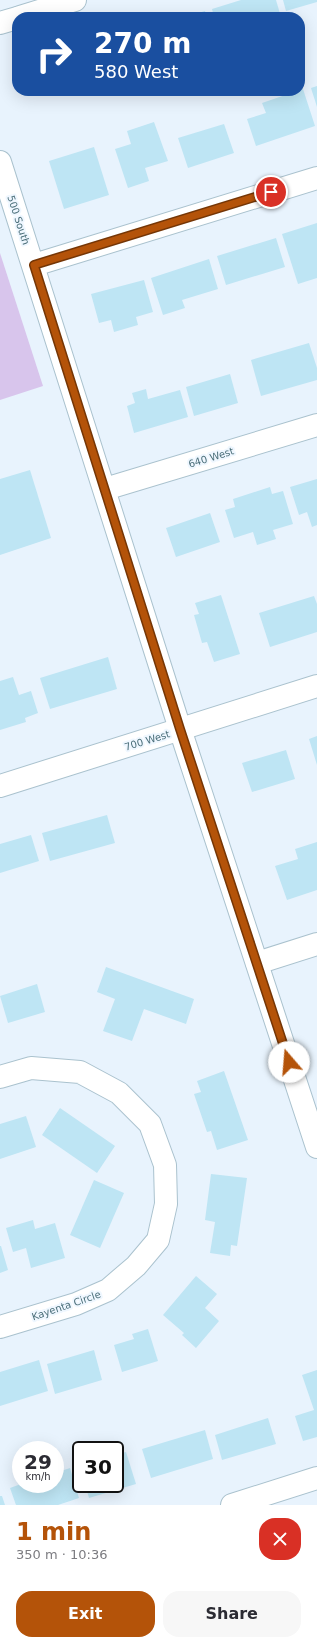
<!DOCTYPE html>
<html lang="en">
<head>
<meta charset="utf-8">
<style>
  :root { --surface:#fff; --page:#f7f7f7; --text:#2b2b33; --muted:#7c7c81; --accent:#b45309 }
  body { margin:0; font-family:"DejaVu Sans",sans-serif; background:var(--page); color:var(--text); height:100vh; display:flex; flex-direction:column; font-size:15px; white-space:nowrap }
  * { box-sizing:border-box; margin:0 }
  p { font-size:13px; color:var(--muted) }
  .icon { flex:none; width:22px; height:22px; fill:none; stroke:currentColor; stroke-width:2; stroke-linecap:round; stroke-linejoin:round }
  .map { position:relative; height:1505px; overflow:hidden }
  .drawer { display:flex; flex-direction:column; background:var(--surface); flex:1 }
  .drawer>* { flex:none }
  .guide { position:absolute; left:12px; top:12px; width:293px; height:84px; border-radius:16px; box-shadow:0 4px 16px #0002; background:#1a4fa0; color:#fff; overflow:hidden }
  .speed { position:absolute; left:12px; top:1441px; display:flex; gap:8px; font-size:20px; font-weight:700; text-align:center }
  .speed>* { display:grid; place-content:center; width:52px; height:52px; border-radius:50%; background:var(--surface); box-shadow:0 4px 16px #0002; line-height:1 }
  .speed small { font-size:10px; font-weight:400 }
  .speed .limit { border:2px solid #111; border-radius:6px; background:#fff; color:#111 }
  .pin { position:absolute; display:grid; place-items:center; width:34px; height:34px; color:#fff; margin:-17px; border:2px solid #fff; border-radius:50%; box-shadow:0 1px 4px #0007 }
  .me { position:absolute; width:44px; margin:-22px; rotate:342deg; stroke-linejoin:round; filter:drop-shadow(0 0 3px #0008) }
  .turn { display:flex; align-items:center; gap:14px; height:84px; padding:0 16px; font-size:18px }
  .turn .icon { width:52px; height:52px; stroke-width:2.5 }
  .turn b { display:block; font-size:28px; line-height:34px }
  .round { display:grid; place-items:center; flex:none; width:42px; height:42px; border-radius:16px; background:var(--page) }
  .summary { display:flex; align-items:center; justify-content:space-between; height:68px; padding:0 16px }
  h1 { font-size:24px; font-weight:600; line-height:30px; color:var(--accent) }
  .cta { display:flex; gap:8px; margin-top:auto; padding:8px 16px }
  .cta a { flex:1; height:46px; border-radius:16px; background:var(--accent); color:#fff; font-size:16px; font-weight:600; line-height:46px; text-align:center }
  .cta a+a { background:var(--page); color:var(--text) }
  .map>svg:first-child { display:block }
  .green { fill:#d8c5ec }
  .building { fill:#bee5f4 }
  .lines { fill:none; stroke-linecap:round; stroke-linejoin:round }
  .minor-casing { stroke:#aac2ce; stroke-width:24 }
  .minor { stroke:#fff; stroke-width:22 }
  .route-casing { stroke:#753606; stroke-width:10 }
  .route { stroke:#b45309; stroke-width:7 }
  .labels { text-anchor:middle; stroke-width:4; stroke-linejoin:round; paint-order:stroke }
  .street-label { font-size:10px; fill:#4a6e79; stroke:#eff7ff }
</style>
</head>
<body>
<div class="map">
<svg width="317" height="1505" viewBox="0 0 317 1505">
  <rect width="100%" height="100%" fill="#e8f3fd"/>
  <polygon class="green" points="0,253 43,386 0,400"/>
  <g class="building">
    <polygon points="241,0 276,0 281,17 214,17 212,9"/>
    <polygon points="283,0 317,0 317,2 286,11"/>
    <polygon points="205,11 207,17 184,17"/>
    <polygon points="317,86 317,107 311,88"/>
    <polygon points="303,89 315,126 256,146 247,119 266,113 262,103"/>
    <polygon points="154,122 168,161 145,168 149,181 128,188 115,149 131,144 127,131"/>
    <polygon points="224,124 234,153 188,168 178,138"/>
    <polygon points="94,147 109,195 64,209 49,161"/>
    <polygon points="317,223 317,278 298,284 282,234"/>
    <polygon points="276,238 285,267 226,285 217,256"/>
    <polygon points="209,259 218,289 182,300 185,308 163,315 151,278"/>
    <polygon points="144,280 153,312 136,317 138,325 114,332 111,320 99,323 91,294"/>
    <polygon points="309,343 317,368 317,380 261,396 251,360"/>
    <polygon points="230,374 238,403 194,416 186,387"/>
    <polygon points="146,389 148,399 180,390 188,417 134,433 127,406 135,403 132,393"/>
    <polygon points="30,470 51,538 0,555 0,479"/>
    <polygon points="317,479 317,525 312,527 307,512 299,515 290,487"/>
    <polygon points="270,487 272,494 283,491 293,524 273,530 276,539 257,545 253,532 234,538 225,510 235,507 233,499"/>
    <polygon points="210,513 220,542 176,557 166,528"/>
    <polygon points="221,595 240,654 214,662 207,642 202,643 194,615 199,614 195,603"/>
    <polygon points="314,596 317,604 317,632 270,647 259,613"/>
    <polygon points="108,657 117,689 50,709 40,678"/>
    <polygon points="13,677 19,695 31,691 38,713 25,718 26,722 0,730 0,681"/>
    <polygon points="317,736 317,765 309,739"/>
    <polygon points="286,750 295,779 252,792 242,763"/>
    <polygon points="107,815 115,843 50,861 42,833"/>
    <polygon points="31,835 39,861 0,873 0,844"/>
    <polygon points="317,842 317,890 287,900 275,866 298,859 295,849"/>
    <polygon points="106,967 194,999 186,1024 144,1009 132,1041 103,1031 115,999 97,992"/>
    <polygon points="37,984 45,1012 8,1023 0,996"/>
    <polygon points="224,1071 248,1140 217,1150 211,1131 207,1132 194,1094 201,1092 197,1081"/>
    <polygon points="60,1108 115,1146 97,1173 42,1135"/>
    <polygon points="26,1116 36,1147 0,1159 0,1124"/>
    <polygon points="211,1174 247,1178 237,1246 231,1245 230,1256 210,1253 215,1222 205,1220"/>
    <polygon points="94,1180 124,1193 100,1248 70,1235"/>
    <polygon points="33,1220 35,1229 55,1223 65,1258 31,1268 26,1248 13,1252 6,1228"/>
    <polygon points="0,1246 1,1246 8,1270 0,1273"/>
    <polygon points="196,1276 217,1294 205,1308 219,1321 196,1348 182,1335 184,1333 163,1315"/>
    <polygon points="148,1329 158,1361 122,1372 114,1345 134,1339 132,1334"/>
    <polygon points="94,1350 102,1380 55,1394 47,1364"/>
    <polygon points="39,1360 48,1391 0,1406 0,1372"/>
    <polygon points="317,1370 317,1437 303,1441 295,1416 314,1410 302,1375"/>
    <polygon points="268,1418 276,1444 222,1460 215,1435"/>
    <polygon points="205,1430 213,1459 151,1478 142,1449"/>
    <polygon points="126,1452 136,1484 89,1498 85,1484 115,1484 115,1455"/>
    <polygon points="70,1468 79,1498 58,1505 16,1505 10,1488 21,1484 55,1484 55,1473"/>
    <polygon points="0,1496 2,1496 5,1505 0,1505"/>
  </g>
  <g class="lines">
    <g class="minor-casing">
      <g id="minor">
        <polyline points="20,17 75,0"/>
        <polyline points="0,23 17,18"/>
        <polyline points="0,162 180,729 317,1147"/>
        <polyline points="34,265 317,178"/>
        <polyline points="105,489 317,425"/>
        <polyline points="0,786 317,686"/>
        <polyline points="257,963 317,944"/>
        <polyline points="0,1077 31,1068 80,1072 119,1093 150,1124 165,1165 166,1204 158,1240 136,1266 108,1290 76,1304 0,1327"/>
        <polyline points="232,1505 317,1478"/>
      </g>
    </g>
    <use href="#minor" class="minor"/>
  </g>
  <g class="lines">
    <g class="route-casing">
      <polyline id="route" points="271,192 34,265 180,729 289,1062"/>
    </g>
    <use href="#route" class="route"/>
  </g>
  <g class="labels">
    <g class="street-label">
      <text transform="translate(19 220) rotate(72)" y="4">500 South</text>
      <text transform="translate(211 457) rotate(-17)" y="4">640 West</text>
      <text transform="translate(147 740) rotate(-17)" y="4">700 West</text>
      <text transform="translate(66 1305) rotate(-19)" y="4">Kayenta Circle</text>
    </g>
  </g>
</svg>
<div class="speed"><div>29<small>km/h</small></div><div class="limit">30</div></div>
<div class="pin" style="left:271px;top:192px;background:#d93025"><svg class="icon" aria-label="arrive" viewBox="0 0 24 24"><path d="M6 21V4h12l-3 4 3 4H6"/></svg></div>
<svg class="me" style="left:289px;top:1062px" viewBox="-20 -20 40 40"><circle r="19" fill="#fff"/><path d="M0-13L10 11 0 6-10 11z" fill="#b45309"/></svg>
<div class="guide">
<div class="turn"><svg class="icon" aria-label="right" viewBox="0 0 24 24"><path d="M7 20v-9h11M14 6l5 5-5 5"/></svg><div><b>270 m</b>580 West</div></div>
</div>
</div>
<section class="drawer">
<div class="summary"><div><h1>1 min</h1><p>350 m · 10:36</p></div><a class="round" style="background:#d93025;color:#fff"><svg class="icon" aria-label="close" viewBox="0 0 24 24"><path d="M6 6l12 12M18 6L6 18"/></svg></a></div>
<div class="cta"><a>Exit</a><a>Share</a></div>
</section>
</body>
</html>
